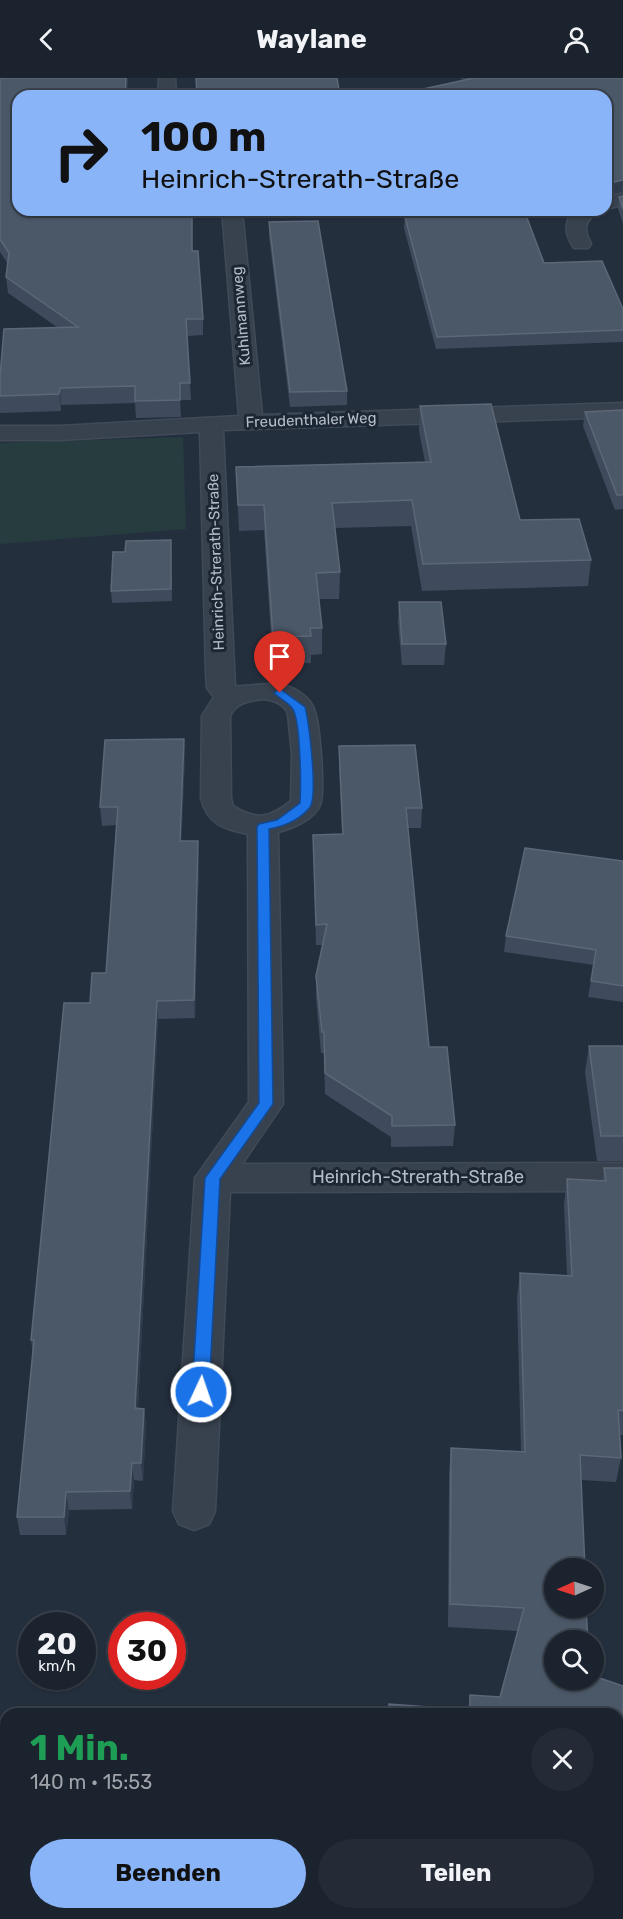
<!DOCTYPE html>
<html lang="de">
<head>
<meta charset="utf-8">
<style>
  :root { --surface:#1b232e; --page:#242b36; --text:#f1f3f6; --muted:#a0a4aa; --line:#39404a; --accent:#8ab4f8 }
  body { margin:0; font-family:Rubik,sans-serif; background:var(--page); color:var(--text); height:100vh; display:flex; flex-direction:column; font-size:22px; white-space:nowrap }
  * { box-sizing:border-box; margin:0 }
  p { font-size:20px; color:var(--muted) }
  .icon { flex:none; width:33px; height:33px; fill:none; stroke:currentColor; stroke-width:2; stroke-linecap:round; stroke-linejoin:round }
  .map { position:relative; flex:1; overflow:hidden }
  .drawer { position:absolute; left:0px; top:1630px; width:624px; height:212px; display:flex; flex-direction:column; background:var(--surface); border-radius:18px 18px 0 0; box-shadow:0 2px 4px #0004,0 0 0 2px var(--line) }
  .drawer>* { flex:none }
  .guide { position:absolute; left:12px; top:12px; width:600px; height:126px; border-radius:18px; box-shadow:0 2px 4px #0004,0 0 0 2px var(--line); background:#8ab4f8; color:#111; overflow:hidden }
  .needle { width:39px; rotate:267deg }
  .tools { position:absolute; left:544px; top:1480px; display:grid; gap:12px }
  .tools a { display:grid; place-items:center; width:60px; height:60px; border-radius:50%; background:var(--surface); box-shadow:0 2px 4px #0004,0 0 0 2px var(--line); font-size:30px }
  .speed { position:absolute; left:18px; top:1534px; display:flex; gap:12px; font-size:30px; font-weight:700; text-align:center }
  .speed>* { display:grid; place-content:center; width:78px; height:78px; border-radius:50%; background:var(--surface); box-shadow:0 2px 4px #0004,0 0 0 2px var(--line); line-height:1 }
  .speed small { font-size:15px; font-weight:400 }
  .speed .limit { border:9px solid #d22; background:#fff; color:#111 }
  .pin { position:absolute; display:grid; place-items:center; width:51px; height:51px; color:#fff; margin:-62px -26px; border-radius:50% 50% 50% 0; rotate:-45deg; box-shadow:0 0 6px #0007 }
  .pin .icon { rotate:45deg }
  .me { position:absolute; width:66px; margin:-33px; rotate:3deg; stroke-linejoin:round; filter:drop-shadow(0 0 4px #0008) }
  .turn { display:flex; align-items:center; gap:21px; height:126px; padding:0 30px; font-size:27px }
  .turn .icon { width:78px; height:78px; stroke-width:2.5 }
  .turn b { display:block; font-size:42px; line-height:51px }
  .round { display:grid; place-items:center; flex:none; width:63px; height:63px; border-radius:32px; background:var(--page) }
  .headline { display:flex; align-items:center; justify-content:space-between; height:102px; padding:0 30px }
  h1 { font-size:36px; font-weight:700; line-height:45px; color:#1e9e55 }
  .cta { display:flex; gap:12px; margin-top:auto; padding:12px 30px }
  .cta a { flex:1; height:69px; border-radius:36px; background:var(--accent); color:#111; font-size:24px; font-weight:700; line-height:69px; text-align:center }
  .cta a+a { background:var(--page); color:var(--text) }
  header { display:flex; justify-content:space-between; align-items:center; height:78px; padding:0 30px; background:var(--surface); font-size:27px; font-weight:700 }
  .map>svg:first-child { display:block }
  .green { fill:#263c3f }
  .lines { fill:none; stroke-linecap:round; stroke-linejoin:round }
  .minor-casing { stroke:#414a57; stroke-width:3 }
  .minor { fill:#38414e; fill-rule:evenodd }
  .wall { fill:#3f4b5c }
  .shaded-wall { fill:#2f3b4b }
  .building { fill:#4b5868; stroke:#5c6777; stroke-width:1.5 }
  .route { fill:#1a73e8; stroke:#114b97; stroke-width:1.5 }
  .labels { text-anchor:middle; stroke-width:6; stroke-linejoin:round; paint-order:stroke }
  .far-street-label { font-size:15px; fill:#b4bcc9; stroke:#1d2633 }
  .street-label { font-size:18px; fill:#b4bcc9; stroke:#1d2633 }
</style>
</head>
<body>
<header><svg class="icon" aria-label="back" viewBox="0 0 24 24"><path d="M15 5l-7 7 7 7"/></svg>Waylane<svg class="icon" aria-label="person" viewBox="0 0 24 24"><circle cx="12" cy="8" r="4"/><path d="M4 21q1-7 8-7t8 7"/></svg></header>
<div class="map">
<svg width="623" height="1841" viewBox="0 0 623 1841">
  <rect width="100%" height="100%" fill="#242f3e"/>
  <polygon class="green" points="183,359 186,451 0,466 0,365"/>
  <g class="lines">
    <g class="minor-casing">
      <g id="minor">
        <polygon points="159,0 175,0 176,18 158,18"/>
        <polygon points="623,115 623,127 606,131 606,119"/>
        <path d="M 222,132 L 242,132 L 262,337 L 623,325 L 623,339 L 223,352 L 235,608 C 257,610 278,598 302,616 C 308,620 313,627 315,634 C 320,649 325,714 320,727 C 315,741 291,751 278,754 L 283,1026 L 242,1086 L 623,1085 L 623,1113 L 230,1114 L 215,1433 L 209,1446 L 194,1452 L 179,1446 L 173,1433 L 195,1100 L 249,1024 L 248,756 C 224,751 207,746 201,720 L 202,638 L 214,619 L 207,610 L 206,596 L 200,354 L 60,362 L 0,362 L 0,348 L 60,348 L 239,338 ZM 262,621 C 273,622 284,625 288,636 L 292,676 L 291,723 C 270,740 257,743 233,728 L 231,720 L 230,638 C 236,625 248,623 262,621 Z"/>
        <path d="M 574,132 L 597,132 C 586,146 582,147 591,166 L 588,170 L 574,170 C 565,157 563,145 574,132 Z"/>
      </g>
    </g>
    <use href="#minor" class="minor"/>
  </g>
  <g class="wall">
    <polygon points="0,0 128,0 127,18 18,18 193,173 203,241 203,257 187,258 191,322 180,322 181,339 136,340 135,325 61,327 61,333 0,335 0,298 57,249 8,215 6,199 8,186 0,174"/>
    <polygon points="460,0 623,0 623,113 613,115 610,104 606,104 606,18 418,18 418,12 464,2"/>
    <polygon points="623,118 623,146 618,130 619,119"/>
    <polygon points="299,132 359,132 359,135 300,136"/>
    <polygon points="431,132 524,132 544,185 623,231 623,264 436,271 404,150 405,139 432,138"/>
    <polygon points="269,144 347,313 347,327 290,329 269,158"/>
    <polygon points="420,328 520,442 591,482 588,508 422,513 411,448 335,450 340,494 339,521 319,521 322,550 322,576 311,577 311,585 273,586 264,452 239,453 236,389 425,384 419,353"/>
    <polygon points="623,332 623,431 615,432 583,348 585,334"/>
    <polygon points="171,473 172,523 112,525 111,513"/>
    <polygon points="399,524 446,566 444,587 402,587 398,545"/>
    <polygon points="184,661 185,679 181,763 199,781 195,940 158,941 138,1330 144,1331 146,1348 143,1403 134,1402 132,1431 69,1432 66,1457 20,1457 17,1439 33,1276 31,1262 90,925 106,895 116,747 102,748 100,729"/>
    <polygon points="339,668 422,730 421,750 408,750 429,969 455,1047 453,1068 391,1069 391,1059 325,1016 324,975 321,975 316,919 316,898 323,867 316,867 313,757 342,756 339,688"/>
    <polygon points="623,783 623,924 588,919 594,887 504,874 506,858"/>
    <polygon points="589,968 623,968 623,1083 597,1083 585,994"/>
    <polygon points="604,1090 623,1090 623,1357 620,1357 621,1380 616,1404 581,1402 555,1563 618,1670 468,1632 470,1617 500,1619 518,1553 448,1549 449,1395 451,1370 521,1374 517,1220 520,1195 567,1197 564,1126 567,1101 602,1103"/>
  </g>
  <g class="shaded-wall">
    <polygon points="126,0 128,0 127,18 125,18"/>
    <polygon points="623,102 622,113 613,115 614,104"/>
    <polygon points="60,310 61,327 61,333 59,316"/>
    <polygon points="184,661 185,679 181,781 180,763"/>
    <polygon points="198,763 199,781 195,940 194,922"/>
    <polygon points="157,923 158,941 137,1348 135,1330"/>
    <polygon points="144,1331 146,1348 143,1403 141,1385"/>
    <polygon points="132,1385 134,1402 132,1431 130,1413"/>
    <polygon points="66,1414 69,1432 66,1457 64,1439"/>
  </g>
  <g class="building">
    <polygon points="0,0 126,0 125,18 18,18 18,132 192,132 192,173 198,173 203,241 186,241 190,305 180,305 180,322 135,323 135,308 60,310 59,316 0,318 0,298 4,251 78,249 6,199 9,175 0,161"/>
    <polygon points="196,0 337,0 340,18 197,18"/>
    <polygon points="474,0 623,0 623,102 614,104 611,93 606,93 606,18 419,18 418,12"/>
    <polygon points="623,118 623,131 619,119"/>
    <polygon points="433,132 524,132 544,185 602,183 623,231 623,252 437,259 405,139 433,138"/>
    <polygon points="318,143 347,313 290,314 269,144"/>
    <polygon points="491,326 520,442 579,441 591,482 423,486 412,422 332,425 340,494 316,495 322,550 310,550 311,558 273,559 264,427 238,427 236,389 431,384 420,328"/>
    <polygon points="623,332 623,417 617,417 585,334"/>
    <polygon points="171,462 171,511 111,513 113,474 125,474 126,463"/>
    <polygon points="399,524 441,524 446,566 402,566"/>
    <polygon points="184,661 180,763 198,763 194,922 157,923 135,1330 144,1331 141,1385 132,1385 130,1413 66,1414 64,1439 17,1439 34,1262 31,1262 64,925 90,925 92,895 106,895 118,729 100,729 105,662"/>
    <polygon points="415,667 422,730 406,730 429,969 447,969 455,1047 392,1048 392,1038 325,995 324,954 322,954 316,898 327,846 316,847 313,757 343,756 339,668"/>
    <polygon points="525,770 623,783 623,908 591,903 596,872 506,858"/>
    <polygon points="589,968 623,968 623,1058 601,1058"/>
    <polygon points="604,1090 623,1090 623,1333 618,1332 621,1380 580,1377 585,1491 555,1491 555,1530 586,1530 588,1563 555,1563 555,1602 594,1602 594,1598 623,1608 623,1649 618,1667 618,1636 389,1636 389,1626 470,1632 470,1617 500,1619 524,1530 450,1526 451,1370 525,1374 520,1195 572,1198 567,1101 606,1103"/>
    <polygon points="381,1836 535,1836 533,1841 379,1841"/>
  </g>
  <path class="route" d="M 280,611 L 305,629 C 309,645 318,717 310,729 C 300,742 285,748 269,751 L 273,1026 L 220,1101 L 209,1314 L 207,1319 L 201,1321 L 195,1319 L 192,1314 L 205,1100 L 259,1025 L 257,749 L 259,746 L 277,742 L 300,725 C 301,709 301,640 292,630 C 288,624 279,620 274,615 Z"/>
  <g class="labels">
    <g class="far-street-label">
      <text transform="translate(241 238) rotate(-95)" y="5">Kuhlmannweg</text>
      <text transform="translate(311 342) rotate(-2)" y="5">Freudenthaler Weg</text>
      <text transform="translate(216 484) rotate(-92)" y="5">Heinrich-Strerath-Straße</text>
    </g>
    <g class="street-label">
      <text x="418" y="1105">Heinrich-Strerath-Straße</text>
    </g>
  </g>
</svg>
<div class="tools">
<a><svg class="needle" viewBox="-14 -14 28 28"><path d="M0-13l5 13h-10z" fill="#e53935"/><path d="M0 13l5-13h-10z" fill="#a0a4aa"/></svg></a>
<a><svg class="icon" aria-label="search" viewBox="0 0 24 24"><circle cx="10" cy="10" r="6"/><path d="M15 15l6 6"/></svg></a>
</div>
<div class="speed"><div>20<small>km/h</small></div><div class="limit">30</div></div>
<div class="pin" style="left:280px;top:615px;background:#d93025"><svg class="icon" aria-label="arrive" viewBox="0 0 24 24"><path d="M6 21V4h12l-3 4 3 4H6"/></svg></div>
<svg class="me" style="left:201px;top:1314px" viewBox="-20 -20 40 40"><circle r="17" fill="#1a73e8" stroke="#fff" stroke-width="3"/><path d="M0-11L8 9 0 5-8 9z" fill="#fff"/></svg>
<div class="guide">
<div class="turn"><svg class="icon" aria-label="right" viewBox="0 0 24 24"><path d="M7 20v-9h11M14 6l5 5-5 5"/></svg><div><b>100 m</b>Heinrich-Strerath-Straße</div></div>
</div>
<section class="drawer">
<div class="headline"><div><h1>1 Min.</h1><p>140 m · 15:53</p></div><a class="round"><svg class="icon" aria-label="close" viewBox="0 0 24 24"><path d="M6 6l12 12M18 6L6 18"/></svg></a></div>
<div class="cta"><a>Beenden</a><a>Teilen</a></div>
</section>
</div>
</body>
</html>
